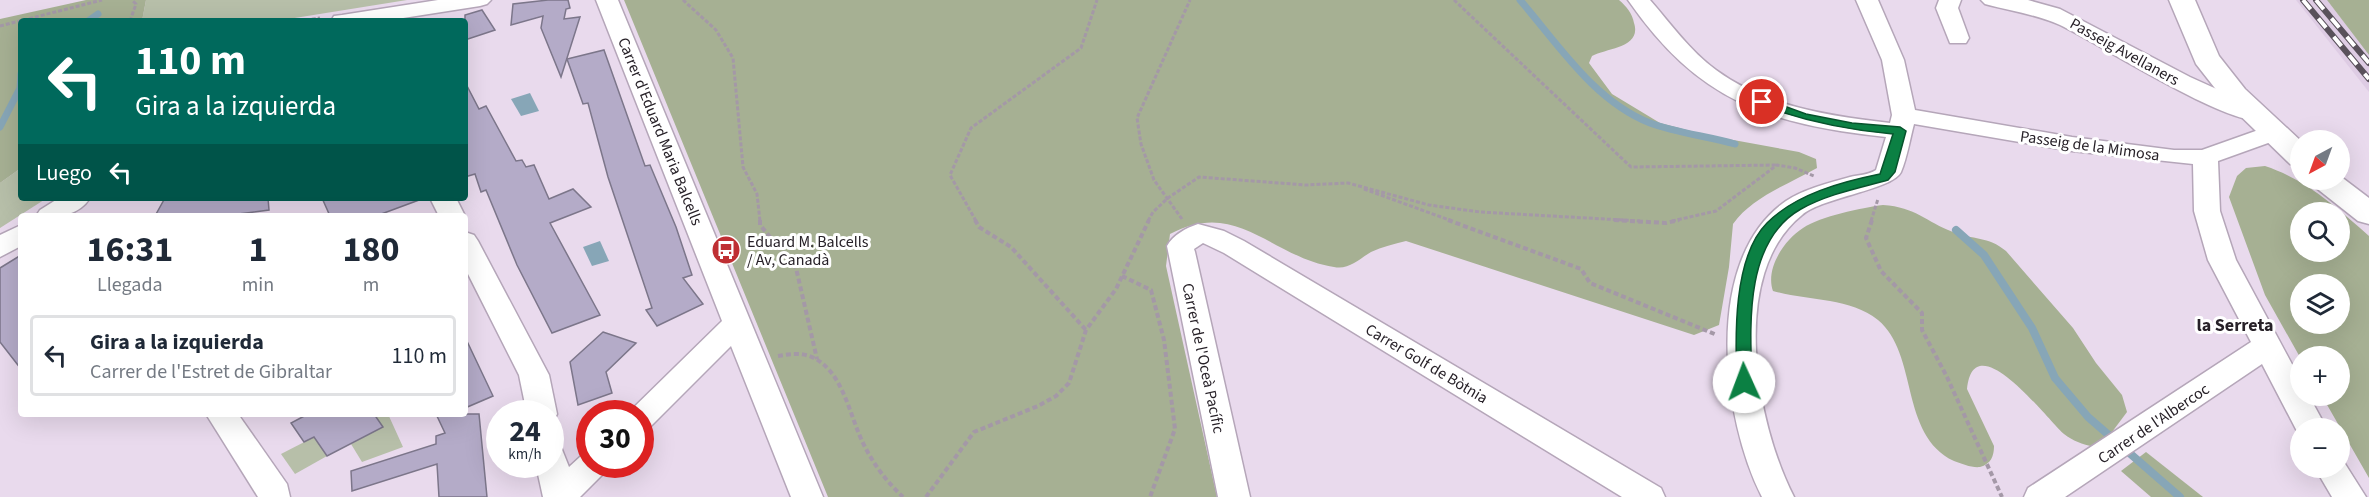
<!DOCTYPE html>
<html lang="es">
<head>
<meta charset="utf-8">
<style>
  :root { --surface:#fff; --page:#f6f6f7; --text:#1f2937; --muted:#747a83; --line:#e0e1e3 }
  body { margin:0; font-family:"Source Sans 3",sans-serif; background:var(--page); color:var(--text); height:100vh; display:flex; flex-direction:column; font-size:22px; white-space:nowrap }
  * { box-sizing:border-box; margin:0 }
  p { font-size:20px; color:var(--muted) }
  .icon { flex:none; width:33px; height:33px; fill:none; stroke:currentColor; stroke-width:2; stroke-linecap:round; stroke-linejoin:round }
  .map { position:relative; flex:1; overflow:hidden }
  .panel { position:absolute; left:18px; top:213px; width:450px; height:204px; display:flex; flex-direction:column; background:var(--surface); border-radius:6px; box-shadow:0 6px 24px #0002 }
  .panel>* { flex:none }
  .banner { position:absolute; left:18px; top:18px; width:450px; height:183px; border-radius:6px; box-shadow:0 6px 24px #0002; background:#00695c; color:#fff; overflow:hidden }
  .needle { width:39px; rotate:221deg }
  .controls { position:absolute; left:2290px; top:130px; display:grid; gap:12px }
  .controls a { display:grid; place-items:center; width:60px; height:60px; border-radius:50%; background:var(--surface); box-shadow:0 6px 24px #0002; font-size:30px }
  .speed { position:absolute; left:486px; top:400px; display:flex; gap:12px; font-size:30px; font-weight:700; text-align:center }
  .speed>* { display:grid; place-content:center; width:78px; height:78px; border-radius:50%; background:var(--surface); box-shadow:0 6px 24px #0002; line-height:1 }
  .speed small { font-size:15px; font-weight:400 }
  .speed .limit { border:9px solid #d22; background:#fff; color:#111 }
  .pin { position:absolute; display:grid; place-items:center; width:51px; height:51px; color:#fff; margin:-26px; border:3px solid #fff; border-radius:50%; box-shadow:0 2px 6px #0007 }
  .me { position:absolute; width:66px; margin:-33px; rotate:358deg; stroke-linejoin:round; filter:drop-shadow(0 0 4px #0008) }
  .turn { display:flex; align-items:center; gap:21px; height:126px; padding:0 18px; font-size:27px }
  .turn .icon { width:78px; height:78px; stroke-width:2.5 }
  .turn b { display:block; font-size:42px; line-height:51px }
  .then { display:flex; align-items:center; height:57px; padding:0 18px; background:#0003; gap:12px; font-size:22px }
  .eta { display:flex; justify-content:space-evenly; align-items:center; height:102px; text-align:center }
  .eta b { font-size:36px; font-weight:700; line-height:42px }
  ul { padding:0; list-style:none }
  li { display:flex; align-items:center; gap:18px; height:81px; margin:0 12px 9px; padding:0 6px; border:3px solid var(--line); border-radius:6px }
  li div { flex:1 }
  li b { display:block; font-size:22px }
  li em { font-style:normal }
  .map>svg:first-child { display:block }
  .built { fill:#decce4 }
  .green { fill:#b7bfa9 }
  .forest { fill:#a6b093; fill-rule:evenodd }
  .water { fill:#87a6b7 }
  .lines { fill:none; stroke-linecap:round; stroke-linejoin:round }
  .stream-far1 { stroke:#87a6b7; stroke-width:7 }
  .stream { stroke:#87a6b7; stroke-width:8 }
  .building { fill:#b4abc8; stroke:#7c768a; stroke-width:1.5 }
  .minor-casing { stroke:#b5a6b9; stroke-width:3 }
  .tertiary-casing { stroke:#b5a6b9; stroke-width:3 }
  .path-far1 { stroke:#a498a7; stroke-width:3; stroke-dasharray:4 2; stroke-linecap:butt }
  .path { stroke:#a498a7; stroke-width:4; stroke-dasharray:5 3; stroke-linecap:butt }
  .minor { fill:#fff; fill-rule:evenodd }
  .tertiary { fill:#fff; fill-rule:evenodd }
  .rail-casing { stroke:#59515b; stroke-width:6 }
  .rail { stroke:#fff; stroke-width:4; stroke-dasharray:12; stroke-linecap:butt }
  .route { fill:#0b8043; stroke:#07532c; stroke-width:1.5 }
  .labels { text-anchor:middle; stroke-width:6; stroke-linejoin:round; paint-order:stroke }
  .street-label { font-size:16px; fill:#272128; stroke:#fff }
  .poi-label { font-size:16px; fill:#272128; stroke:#fff; text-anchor:start }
  .neighbourhood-label { font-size:18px; font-weight:bold; fill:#272128; stroke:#fff }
</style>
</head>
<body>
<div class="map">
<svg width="2369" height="497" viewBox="0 0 2369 497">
  <rect width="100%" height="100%" fill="#e9daed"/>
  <polygon class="built" points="2296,0 2327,0 2369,55 2369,92"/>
  <g class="green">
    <polygon points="146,0 407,0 276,21 142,21"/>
    <polygon points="21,168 21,198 47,198 0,228 0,183"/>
    <polygon points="374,414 388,414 403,447 362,462 351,444 382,427"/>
    <polygon points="314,437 327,456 295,474 281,454"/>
  </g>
  <g class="forest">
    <polygon points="86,0 146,0 142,21 21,21 21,168 0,183 0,19"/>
    <path d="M 624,0 L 1619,0 C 1627,7 1632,13 1634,23 C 1642,48 1607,48 1592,56 L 1589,63 L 1612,94 L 1660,123 L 1706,135 L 1799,152 L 1816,159 L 1817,168 C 1789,184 1752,197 1733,224 L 1729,267 L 1719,325 L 1694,335 L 1406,241 C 1394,244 1382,247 1371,252 C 1359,259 1349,270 1334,267 C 1270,257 1238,198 1170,234 L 1166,266 L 1217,497 L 828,497 Z"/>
    <polygon points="2327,0 2369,0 2369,55"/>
    <path d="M 2265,166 C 2307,180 2336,207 2369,236 L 2369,478 L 2322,396 L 2340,396 L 2340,357 L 2301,359 L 2265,295 L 2229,197 L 2237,176 L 2246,168 ZM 2301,213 L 2340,213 L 2340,252 L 2301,252 ZM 2301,285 L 2340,285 L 2340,324 L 2301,324 Z"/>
    <path d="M 1883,205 C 1916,207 1926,222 1953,232 C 1973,240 1988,236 2006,251 L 2073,328 L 2096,363 L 2122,395 L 2127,412 L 2109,436 L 2094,447 C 2082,444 2073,441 2064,434 C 2049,422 1974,321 1967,389 L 1994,446 C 1994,456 1991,464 1980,467 C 1972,468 1962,464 1954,461 C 1899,435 1919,354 1878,320 C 1849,297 1807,301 1773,291 C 1765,269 1784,240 1803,228 C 1821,216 1861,208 1883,205 Z"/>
    <polygon points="2146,452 2203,497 2151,497 2121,471"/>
  </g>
  <g class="water">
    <polygon points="530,93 539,111 521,116 511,99"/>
    <polygon points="600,241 609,261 592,266 583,247"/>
  </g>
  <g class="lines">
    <g class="stream-far1">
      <path d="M 1520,0 C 1558,44 1594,101 1650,123 C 1677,133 1707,136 1735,144"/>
      <polyline points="88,21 98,14"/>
      <polyline points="0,127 20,88 21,74"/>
    </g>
    <polyline class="stream" points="1956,230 1984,255 2032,328 2055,378 2088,417 2180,497"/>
  </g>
  <g class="building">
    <polygon points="548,0 568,0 570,8 566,9 564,19 580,17 561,77 541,28 543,16 511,25 513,4"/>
    <polygon points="482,10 495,30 465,40 465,15"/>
    <polygon points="604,50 645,166 650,165 676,227 692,275 683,278 703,304 657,326 646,310 652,308 608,177 588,103 583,104 567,59"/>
    <polygon points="465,82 479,109 486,106 516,161 522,160 526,167 534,165 549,199 573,189 591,207 550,223 600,315 552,333 517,265 486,190 481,192 475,174 465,177"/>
    <polygon points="165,198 268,198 269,210 223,216 155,216"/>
    <polygon points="322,198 418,198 419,200 376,216 330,216"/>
    <polygon points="21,255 21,369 0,342 0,268"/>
    <polygon points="603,332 636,343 606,372 612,393 578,405 570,362"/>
    <polygon points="465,337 493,396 465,408"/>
    <polygon points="308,414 374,414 383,427 327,456 314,437 304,442 291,423"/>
    <polygon points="436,414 479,414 487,497 439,497 437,464 352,491 351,471 436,444 436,436 445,433"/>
  </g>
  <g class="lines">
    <g class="minor-casing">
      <g id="minor">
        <polygon points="438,0 491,0 487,4 480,6 384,21 331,21 334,16 342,15"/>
        <polygon points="596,0 618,0 823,497 791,497 731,346 651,426 640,430 640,414 627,414 722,321"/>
        <path d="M 1628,0 L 1650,0 C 1671,24 1690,51 1716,70 C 1766,107 1830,116 1890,123 L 1892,115 L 1882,60 L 1856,0 L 1878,0 L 1904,60 L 1915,110 L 2072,137 L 2174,150 L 2202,150 L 2264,128 L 2273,126 L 2282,128 L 2285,133 L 2282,138 L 2218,161 L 2220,211 L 2236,260 L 2301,381 L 2301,396 L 2309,396 L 2327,429 L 2301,429 L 2300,437 L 2262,364 L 2065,497 L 2024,497 L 2028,488 L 2251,342 L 2208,260 L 2194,211 L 2193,164 L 2072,151 L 1914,124 C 1910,139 1907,158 1901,172 C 1892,190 1823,197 1802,215 C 1728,274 1756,423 1794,497 L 1762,497 C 1722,419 1702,259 1786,201 C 1804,189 1829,183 1850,177 C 1858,175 1868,175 1876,170 L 1886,137 C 1767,124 1698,101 1628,0 Z"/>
        <polygon points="1939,0 1961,0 1958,8 1969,38 1966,43 1950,43 1936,8"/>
        <path d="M 1981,0 L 2028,0 L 2060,9 L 2190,77 L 2263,110 L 2267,115 L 2263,120 C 2230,128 2098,43 2060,25 C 2035,14 2011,11 1985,4 Z"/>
        <path d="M 59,198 L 90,198 C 77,218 57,216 36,216 L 40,210 Z"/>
        <polygon points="430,198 456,198 465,216 439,216"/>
        <path d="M 1198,224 L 1224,231 L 1244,241 L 1661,488 L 1665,497 L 1622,497 L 1224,253 L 1203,243 L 1194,249 L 1195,252 L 1250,497 L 1218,497 L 1167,246 C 1173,235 1186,228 1198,224 Z"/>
        <polygon points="21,225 21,246 0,257 0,235"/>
        <polygon points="465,232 474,235 478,241 549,375 557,414 553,422 550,423 550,414 527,414 519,375 465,268"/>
        <polygon points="206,414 238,414 287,484 290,497 258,497"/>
        <polygon points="550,444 561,447 569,467 581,456 590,453 590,465 608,465 603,474 580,497 543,497 536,465 550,465"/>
        <polygon points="2340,458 2342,459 2366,497 2332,497 2315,468 2340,468"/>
      </g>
    </g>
    <g class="tertiary-casing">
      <g id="tertiary">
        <polygon points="2169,0 2195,0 2219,56 2245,89 2301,141 2301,167 2290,164 2225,101 2196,64"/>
        <polygon points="2340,176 2369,198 2369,224 2358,221 2315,187 2311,180 2340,180"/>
      </g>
    </g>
    <g class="path-far1">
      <polyline points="683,0 716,30 733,58 743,167 757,194 760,221"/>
      <polyline points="1454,0 1631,167 1777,165"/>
      <polyline points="130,21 136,4 132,0"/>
      <polyline points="300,21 320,18"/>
      <polyline points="0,26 102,0"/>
      <polyline points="1364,189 1452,221"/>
      <polyline points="1182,219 1154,180 1141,144 1137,118 1190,0"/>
      <polyline points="976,221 950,175 971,128 1081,48 1097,0"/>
      <polyline points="1148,221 1153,212 1168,198 1199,177 1306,185 1348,183 1429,205 1480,212 1640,221"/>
      <polyline points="1672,221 1716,211 1777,165 1795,168 1814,176"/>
      <polyline points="1871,221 1878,199"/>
    </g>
    <g class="path">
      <polyline points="760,220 760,225 796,268 817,359"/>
      <polyline points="975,220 979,227 1011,247 1086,330"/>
      <polyline points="1448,220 1581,269 1590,283 1717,335"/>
      <polyline points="1614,220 1666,223 1679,220"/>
      <polyline points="1872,220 1866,238 1881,271 1922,313 1922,330 1946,375 2002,497"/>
      <polyline points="1122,276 1151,290 1164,340 1175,429 1150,497"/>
      <path d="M 778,356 C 790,354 803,352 814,358 C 844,373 850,418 864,445 C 874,465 887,482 903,497"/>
      <polyline points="926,497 974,432 1038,406 1056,396 1069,383 1086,330 1116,289 1149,220"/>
    </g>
    <use href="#minor" class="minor"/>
    <use href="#tertiary" class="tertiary"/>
    <g class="rail-casing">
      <g id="rail">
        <polyline points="2303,0 2369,79"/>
        <polyline points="2316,0 2369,63"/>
      </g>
    </g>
    <use href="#rail" class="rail"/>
  </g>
  <path class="route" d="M 1762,98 L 1806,114 L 1852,123 L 1900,127 L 1906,131 L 1895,172 L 1888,180 C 1859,188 1828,194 1801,209 C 1744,241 1750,326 1752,382 L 1744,388 L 1737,382 C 1735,337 1733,257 1767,223 C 1796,194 1841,182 1880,174 L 1893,134 C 1846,130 1803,121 1758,104 L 1756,102 Z"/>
  <defs>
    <g id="bus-disc" transform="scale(1.5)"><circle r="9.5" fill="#bf2f33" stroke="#fff"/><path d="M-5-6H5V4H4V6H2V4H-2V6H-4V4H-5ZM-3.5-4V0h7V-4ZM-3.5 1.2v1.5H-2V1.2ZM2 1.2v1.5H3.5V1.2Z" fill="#fff"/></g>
  </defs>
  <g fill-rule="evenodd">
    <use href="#bus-disc" x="726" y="250"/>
  </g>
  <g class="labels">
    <g class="street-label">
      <text transform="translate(2125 51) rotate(29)" y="6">Passeig Avellaners</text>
      <text transform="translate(661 131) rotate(68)" y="6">Carrer d'Eduard Maria Balcells</text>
      <text transform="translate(2090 145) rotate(8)" y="6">Passeig de la Mimosa</text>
      <text transform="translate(1204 358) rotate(78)" y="6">Carrer de l'Oceà Pacífic</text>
      <text transform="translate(1427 363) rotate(31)" y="6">Carrer Golf de Bòtnia</text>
      <text transform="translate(2153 423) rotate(-34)" y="6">Carrer de l'Albercoc</text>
    </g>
    <g class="poi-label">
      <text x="747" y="247">Eduard M. Balcells<tspan x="747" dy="18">/ Av, Canadà</tspan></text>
    </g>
    <g class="neighbourhood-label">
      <text x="2235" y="331">la Serreta</text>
    </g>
  </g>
</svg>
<div class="controls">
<a><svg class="needle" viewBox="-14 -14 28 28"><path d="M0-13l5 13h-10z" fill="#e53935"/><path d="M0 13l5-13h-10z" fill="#747a83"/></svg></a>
<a><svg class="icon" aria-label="search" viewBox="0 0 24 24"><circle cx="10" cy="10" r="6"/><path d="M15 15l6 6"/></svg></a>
<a><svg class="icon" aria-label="layers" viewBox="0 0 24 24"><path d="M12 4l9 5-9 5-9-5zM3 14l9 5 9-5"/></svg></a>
<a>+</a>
<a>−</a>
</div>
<div class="speed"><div>24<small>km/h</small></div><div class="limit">30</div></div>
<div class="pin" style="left:1762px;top:102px;background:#d93025"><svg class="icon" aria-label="arrive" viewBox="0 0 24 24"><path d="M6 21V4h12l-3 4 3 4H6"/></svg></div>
<svg class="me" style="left:1744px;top:382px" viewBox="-20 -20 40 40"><circle r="19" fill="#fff"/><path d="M0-13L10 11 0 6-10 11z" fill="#0b8043"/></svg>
<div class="banner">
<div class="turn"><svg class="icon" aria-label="left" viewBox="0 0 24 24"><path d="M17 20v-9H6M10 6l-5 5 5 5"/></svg><div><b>110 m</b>Gira a la izquierda</div></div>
<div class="then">Luego<svg class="icon" aria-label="left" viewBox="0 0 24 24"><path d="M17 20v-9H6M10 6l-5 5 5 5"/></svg></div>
</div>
<section class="panel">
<div class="eta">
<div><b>16:31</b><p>Llegada</p></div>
<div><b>1</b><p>min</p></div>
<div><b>180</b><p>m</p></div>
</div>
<ul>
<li><svg class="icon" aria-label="left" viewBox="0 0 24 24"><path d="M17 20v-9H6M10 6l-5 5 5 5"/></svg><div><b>Gira a la izquierda</b><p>Carrer de l'Estret de Gibraltar</p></div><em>110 m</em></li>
</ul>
</section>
</div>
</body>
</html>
